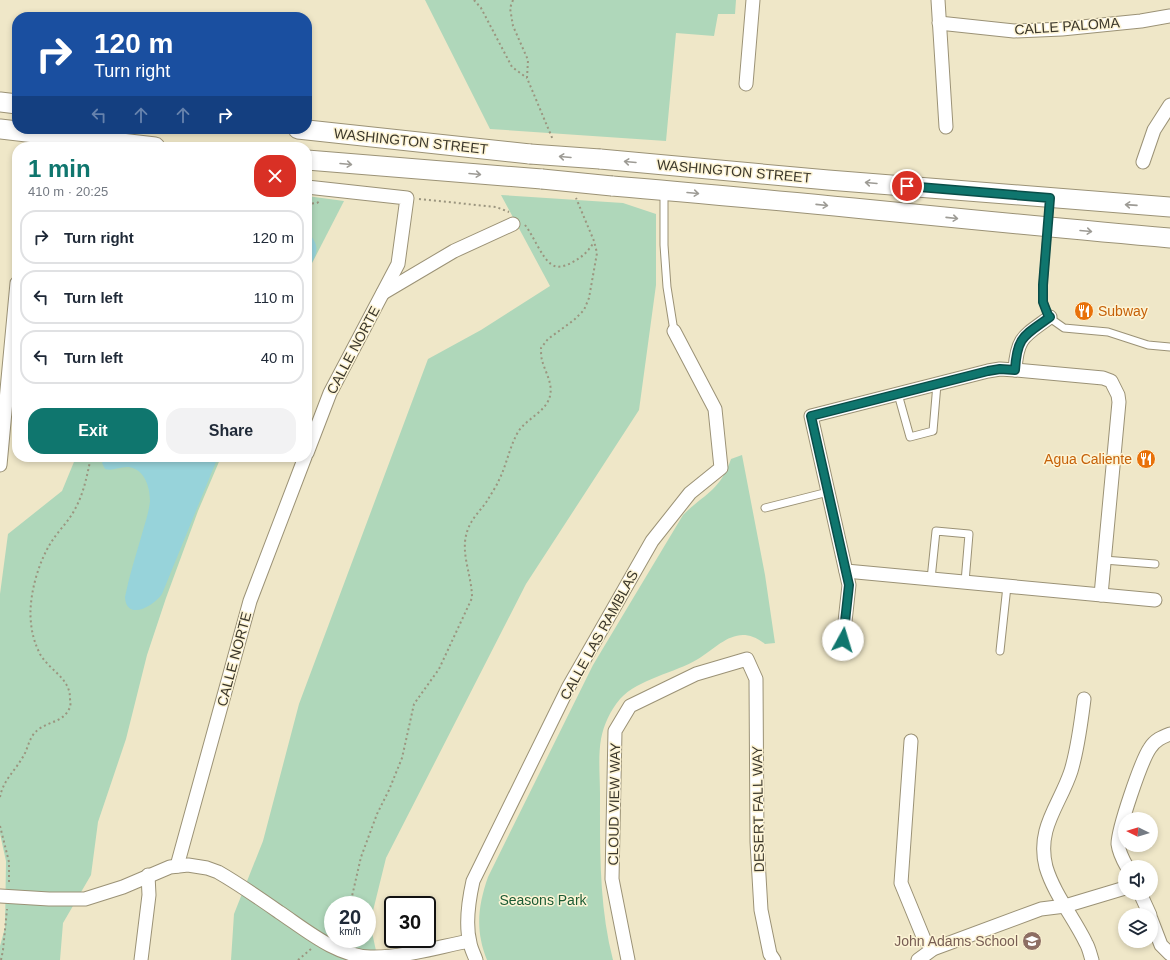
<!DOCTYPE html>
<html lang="en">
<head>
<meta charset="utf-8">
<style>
  :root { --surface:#fff; --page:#f2f2f3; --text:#1f2937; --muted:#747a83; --line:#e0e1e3; --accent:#0f766e }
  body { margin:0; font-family:Arial,sans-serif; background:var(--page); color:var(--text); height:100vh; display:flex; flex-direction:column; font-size:15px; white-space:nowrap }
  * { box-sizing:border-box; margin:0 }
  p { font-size:13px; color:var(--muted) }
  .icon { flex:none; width:22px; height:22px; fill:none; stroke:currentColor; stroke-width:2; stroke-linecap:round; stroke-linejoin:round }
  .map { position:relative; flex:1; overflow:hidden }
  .panel { position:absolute; left:12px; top:142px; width:300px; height:320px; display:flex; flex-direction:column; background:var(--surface); border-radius:16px; box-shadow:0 2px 6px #0003 }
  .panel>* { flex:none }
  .guide { position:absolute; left:12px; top:12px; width:300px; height:122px; border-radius:16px; box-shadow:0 2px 6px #0003; background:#1a4fa0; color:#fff; overflow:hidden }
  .needle { width:26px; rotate:275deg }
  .fabs { position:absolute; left:1118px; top:812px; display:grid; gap:8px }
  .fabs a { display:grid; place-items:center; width:40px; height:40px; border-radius:50%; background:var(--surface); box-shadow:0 2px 6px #0003; font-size:20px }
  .speed { position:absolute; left:324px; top:896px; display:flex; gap:8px; font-size:20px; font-weight:700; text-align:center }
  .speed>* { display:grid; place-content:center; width:52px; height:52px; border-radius:50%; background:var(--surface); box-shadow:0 2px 6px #0003; line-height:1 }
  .speed small { font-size:10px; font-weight:400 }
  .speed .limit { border:2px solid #111; border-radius:6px; background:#fff; color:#111 }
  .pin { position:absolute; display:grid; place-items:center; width:34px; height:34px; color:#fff; margin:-17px; border:2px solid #fff; border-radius:50%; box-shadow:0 1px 4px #0007 }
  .me { position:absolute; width:44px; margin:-22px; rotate:6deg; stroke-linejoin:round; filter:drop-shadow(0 0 3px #0008) }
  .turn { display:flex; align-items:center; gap:14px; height:84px; padding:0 16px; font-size:18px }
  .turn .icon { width:52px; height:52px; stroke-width:2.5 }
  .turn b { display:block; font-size:28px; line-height:34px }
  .lanes { display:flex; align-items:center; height:38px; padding:0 16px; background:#0003; justify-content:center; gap:20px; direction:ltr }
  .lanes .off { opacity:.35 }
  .round { display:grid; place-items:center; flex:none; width:42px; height:42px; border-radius:16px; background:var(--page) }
  .overview { display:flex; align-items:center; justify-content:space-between; height:68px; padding:0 16px }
  h1 { font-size:24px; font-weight:700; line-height:30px; color:var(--accent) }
  .cta { display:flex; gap:8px; margin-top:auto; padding:8px 16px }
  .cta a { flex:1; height:46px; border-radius:16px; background:var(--accent); color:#fff; font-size:16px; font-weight:700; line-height:46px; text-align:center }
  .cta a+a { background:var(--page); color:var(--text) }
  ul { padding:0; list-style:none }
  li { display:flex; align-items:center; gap:12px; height:54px; margin:0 8px 6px; padding:0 8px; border:2px solid var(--line); border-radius:16px }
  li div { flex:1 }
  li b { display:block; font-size:15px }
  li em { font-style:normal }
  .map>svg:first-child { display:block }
  .green { fill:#afd7ba; fill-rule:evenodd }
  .water { fill:#97d3da }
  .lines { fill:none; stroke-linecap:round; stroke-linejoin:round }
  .lane-casing { stroke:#9b9276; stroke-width:9 }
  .street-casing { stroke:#9b9276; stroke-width:15 }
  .secondary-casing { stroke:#9b9276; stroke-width:21 }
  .path { stroke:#9b957f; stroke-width:2; stroke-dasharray:2 3; stroke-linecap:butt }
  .lane { stroke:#fff; stroke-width:7 }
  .street { stroke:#fff; stroke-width:13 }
  .secondary { stroke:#fff; stroke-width:19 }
  .secondary-bridge-casing { stroke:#9b9276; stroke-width:21; stroke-linecap:butt }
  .secondary-bridge { stroke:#fff; stroke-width:19 }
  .oneway { stroke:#9d9b95 }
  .route-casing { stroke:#0a4d48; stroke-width:10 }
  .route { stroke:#0f766e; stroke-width:7 }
  .labels { text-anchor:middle; stroke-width:3; stroke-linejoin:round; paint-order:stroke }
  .street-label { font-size:14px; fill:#3b372b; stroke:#fdf4d5 }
  .food-label { font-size:14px; fill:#c56008; stroke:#fdf4d5; text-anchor:start }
  .park-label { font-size:14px; fill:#1a5b34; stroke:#fdf4d5 }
  .education-label { font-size:14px; fill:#785e54; stroke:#fdf4d5; text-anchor:end }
</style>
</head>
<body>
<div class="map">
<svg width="1170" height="960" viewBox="0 0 1170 960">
  <rect width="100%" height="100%" fill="#efe7c8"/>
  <g class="green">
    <polygon points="425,0 736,0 735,14 718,14 714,36 676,33 666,141 490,129"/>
    <path d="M 501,195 L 623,203 L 656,214 L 656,285 L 639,410 L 526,584 L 386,858 L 370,923 L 378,960 L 231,960 L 234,914 L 263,841 L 299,704 L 428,359 L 481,330 L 550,286 ZM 333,905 L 367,905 L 367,939 L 333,939 Z"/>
    <polygon points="307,196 344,201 307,273"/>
    <path d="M 742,455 L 765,575 L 775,643 L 765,644 C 738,622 720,645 698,659 C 675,673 638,679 620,699 C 610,711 604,724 601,739 C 598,756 600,777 600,794 C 600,850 599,906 613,960 L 487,960 C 475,930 478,906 488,877 L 593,665 L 683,515 C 704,494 720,491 731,459 Z"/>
    <polygon points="76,457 221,457 198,511 166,598 147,655 126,739 98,822 91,875 63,923 60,960 0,960 0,946 5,928 6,861 0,834 0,594 8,534 62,491"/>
  </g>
  <g class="water">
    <path d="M 307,231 C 322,248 317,253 307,271 Z"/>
    <path d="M 106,457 L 218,457 L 162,594 C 153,607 126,621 125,597 C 129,576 136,555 142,534 C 145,523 149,512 150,501 C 150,489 146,474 135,469 C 124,463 115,472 105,469 L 102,463 Z"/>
  </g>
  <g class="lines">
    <g class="lane-casing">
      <g id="lane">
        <polyline points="664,190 664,245 667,287 674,331"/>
        <polyline points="1050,198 1043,285 1043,302 1048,315 1054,321 1064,328 1108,332 1148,345 1170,347"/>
        <polyline points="898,394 910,437 933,431 937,384"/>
        <polyline points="765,508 828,492"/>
        <polyline points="1104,560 1155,564"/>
        <polyline points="931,579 936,531 969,534 965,582"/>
        <polyline points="1000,651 1007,586"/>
      </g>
    </g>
    <g class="street-casing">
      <g id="street">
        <polyline points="938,0 946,127"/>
        <polyline points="939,23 1014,31 1062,29 1141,21 1170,16"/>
        <polyline points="746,84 753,0"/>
        <polyline points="1143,162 1154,130 1170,105"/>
        <polyline points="307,187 407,198 398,264 330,393 307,453"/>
        <polyline points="383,293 454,251 513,224"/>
        <path d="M 1015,370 C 1017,336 1025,336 1050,317"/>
        <polyline points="0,465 17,283"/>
        <polyline points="846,571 1155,600"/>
        <polyline points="843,640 849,585 811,416 988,371 1000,369 1015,370 1103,378 1111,381 1118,395 1119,402 1101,595"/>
        <path d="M 1084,699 C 1081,723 1078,748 1071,771 C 1060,805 1036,828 1046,867 C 1054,894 1074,918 1086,943 C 1089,948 1090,954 1092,960"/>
        <polyline points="911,741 901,883 924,939 933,949"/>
        <polyline points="177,866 250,601 305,457"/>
        <path d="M 1127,867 C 1123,860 1119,852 1118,844 C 1118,829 1141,761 1150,748 C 1155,740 1162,737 1170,734"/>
        <polyline points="1140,893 1150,915"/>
        <path d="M 0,896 L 49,899 L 85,899 L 123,887 L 170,867 L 188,865 L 207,868 L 218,872 C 239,884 259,898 279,912 C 306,930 336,956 370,957 C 402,958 438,947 469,941"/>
        <polyline points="1151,919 1161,945 1170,954"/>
        <polyline points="141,960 149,895 148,875"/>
        <path d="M 476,960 C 474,954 471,949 470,943 C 465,924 469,899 473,881 L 568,688 L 652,541 L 690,493 L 721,468 L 715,409 L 674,331"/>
        <polyline points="628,960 612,879 615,731 630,706 696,674 747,659 756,679 757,842 761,910 770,954 774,960"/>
        <polyline points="918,960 933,949 1041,909 1065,906 1125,888"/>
      </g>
    </g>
    <g class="secondary-casing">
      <g id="secondary">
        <polyline points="0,102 17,104"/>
        <polyline points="0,129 155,147"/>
        <polyline points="298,129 530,154"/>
        <polyline points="600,159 828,180 1170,207"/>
        <polyline points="307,160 542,179"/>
        <path d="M 612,186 C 798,201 984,222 1170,238"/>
      </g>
    </g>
    <g class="path">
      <polyline points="474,0 481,8 512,67 527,78"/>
      <polyline points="513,0 510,8 513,26 528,60 527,78 553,140"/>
      <polyline points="419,199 496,207 509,212"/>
      <polyline points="307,204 317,203 320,201"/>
      <path d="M 525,225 C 533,235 542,258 551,264 C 557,269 565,266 571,263 C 581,258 588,252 594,242"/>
      <path d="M 0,797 C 3,780 16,770 24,755 C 29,746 29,736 39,729 C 50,721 64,722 70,707 C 71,704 70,701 70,698 C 70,678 49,670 40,654 C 35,644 32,634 31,623 C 28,598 38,562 52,541 C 59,530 69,521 75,509 C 84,493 87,475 91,457"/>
      <polyline points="0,826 9,862 9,885"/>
      <path d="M 350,905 L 361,857 L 377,814 L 389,790 L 402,758 L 414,704 L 439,669 L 472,598 C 472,574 459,552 468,529 C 472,518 481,510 487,501 C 491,494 496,487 499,480 C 507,464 509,448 518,432 C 527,418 546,412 550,396 C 553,383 545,372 542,360 C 541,357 541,352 541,348 L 548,339 L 574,320 L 584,310 L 589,298 L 597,253 L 594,241 L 576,198"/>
      <polyline points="1,960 3,950 7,909"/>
      <polyline points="298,960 311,949"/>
    </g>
    <use href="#lane" class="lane"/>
    <use href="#street" class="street"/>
    <use href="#secondary" class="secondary"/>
    <g class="secondary-bridge-casing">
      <g id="secondary-bridge">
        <polyline points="530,154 600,159"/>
        <polyline points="542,179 612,186"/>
      </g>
    </g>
    <use href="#secondary-bridge" class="secondary-bridge"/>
  </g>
  <defs><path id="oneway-shaft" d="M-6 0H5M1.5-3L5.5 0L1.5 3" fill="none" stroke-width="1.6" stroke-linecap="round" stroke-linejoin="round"/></defs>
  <g class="oneway">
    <use href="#oneway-shaft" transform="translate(565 157) rotate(-175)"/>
    <use href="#oneway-shaft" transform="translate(630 162) rotate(-175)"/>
    <use href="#oneway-shaft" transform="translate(346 164) rotate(5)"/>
    <use href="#oneway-shaft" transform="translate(475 174) rotate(5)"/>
    <use href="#oneway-shaft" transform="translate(871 183) rotate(-175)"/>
    <use href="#oneway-shaft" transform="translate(693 193) rotate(5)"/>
    <use href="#oneway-shaft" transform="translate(822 205) rotate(6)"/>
    <use href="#oneway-shaft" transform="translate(1131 205) rotate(-176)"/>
    <use href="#oneway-shaft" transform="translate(952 218) rotate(6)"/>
    <use href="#oneway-shaft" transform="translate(1086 231) rotate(5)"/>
  </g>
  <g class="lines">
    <g class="route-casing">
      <path id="route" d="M 843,640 L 849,585 L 811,416 L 988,371 L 1000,369 L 1015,370 C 1017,336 1024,336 1050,317 L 1048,315 L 1043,302 L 1043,285 L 1050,198 L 907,186"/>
    </g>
    <use href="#route" class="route"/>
  </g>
  <defs>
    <g id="restaurant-disc" transform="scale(1)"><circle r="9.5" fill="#e8710a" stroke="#fdf4d5"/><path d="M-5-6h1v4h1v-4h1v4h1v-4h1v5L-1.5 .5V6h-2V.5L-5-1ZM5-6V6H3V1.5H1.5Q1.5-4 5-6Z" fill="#fff"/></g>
    <g id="school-disc" transform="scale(1)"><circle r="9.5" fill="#8d6e63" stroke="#fdf4d5"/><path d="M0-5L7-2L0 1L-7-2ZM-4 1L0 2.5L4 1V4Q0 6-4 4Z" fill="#fff"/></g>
  </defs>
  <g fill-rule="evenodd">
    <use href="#restaurant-disc" x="1084" y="311"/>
    <use href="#restaurant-disc" x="1146" y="459"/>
    <use href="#school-disc" x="1032" y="941"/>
  </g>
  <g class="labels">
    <g class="street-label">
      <text transform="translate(1067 26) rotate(-4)" y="5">CALLE PALOMA</text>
      <text transform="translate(411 141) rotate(6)" y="5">WASHINGTON STREET</text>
      <text transform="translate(734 171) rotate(5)" y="5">WASHINGTON STREET</text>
      <text transform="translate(353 350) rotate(-62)" y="5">CALLE NORTE</text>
      <text transform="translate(599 635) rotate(-61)" y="5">CALLE LAS RAMBLAS</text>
      <text transform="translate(234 659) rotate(-75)" y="5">CALLE NORTE</text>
      <text transform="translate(614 804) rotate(-89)" y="5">CLOUD VIEW WAY</text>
      <text transform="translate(758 809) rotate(-91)" y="5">DESERT FALL WAY</text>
    </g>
    <g class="food-label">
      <text x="1098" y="316">Subway</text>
      <text x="1132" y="464" text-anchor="end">Agua Caliente</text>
    </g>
    <g class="park-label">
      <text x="543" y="905">Seasons Park</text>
    </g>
    <g class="education-label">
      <text x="1018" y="946">John Adams School</text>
    </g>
  </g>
</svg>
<div class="fabs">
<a><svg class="needle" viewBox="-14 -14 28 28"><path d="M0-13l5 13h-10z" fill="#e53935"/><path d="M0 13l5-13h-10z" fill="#747a83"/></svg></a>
<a><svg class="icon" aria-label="sound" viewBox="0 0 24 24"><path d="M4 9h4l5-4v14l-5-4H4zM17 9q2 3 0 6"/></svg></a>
<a><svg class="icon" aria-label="layers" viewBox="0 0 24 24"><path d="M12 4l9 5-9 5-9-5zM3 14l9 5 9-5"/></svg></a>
</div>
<div class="speed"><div>20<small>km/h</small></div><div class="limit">30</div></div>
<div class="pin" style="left:907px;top:186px;background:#d93025"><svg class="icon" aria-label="arrive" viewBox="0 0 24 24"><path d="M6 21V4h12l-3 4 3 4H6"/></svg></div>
<svg class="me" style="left:843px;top:640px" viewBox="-20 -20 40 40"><circle r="19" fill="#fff"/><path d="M0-13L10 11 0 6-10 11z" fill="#0f766e"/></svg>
<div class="guide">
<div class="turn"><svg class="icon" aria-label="right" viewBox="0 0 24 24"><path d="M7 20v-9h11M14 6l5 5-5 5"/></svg><div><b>120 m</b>Turn right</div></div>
<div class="lanes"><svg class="icon off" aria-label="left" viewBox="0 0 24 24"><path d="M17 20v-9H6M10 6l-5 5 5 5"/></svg><svg class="icon off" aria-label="ahead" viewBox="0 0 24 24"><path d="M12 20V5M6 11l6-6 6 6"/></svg><svg class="icon off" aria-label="ahead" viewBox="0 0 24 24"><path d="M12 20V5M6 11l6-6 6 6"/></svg><svg class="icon" aria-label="right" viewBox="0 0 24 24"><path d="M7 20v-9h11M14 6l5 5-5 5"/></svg></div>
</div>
<section class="panel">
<div class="overview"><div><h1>1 min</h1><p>410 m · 20:25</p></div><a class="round" style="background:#d93025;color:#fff"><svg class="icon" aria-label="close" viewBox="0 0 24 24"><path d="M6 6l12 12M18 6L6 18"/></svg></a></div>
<ul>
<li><svg class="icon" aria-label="right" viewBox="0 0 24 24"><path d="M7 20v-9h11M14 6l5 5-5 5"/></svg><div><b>Turn right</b></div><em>120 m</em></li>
<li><svg class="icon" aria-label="left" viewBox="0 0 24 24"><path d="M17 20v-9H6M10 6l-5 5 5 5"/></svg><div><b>Turn left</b></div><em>110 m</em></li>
<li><svg class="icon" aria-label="left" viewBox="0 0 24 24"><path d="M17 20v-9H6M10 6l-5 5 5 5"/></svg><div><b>Turn left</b></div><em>40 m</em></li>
</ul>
<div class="cta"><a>Exit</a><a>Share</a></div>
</section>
</div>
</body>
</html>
